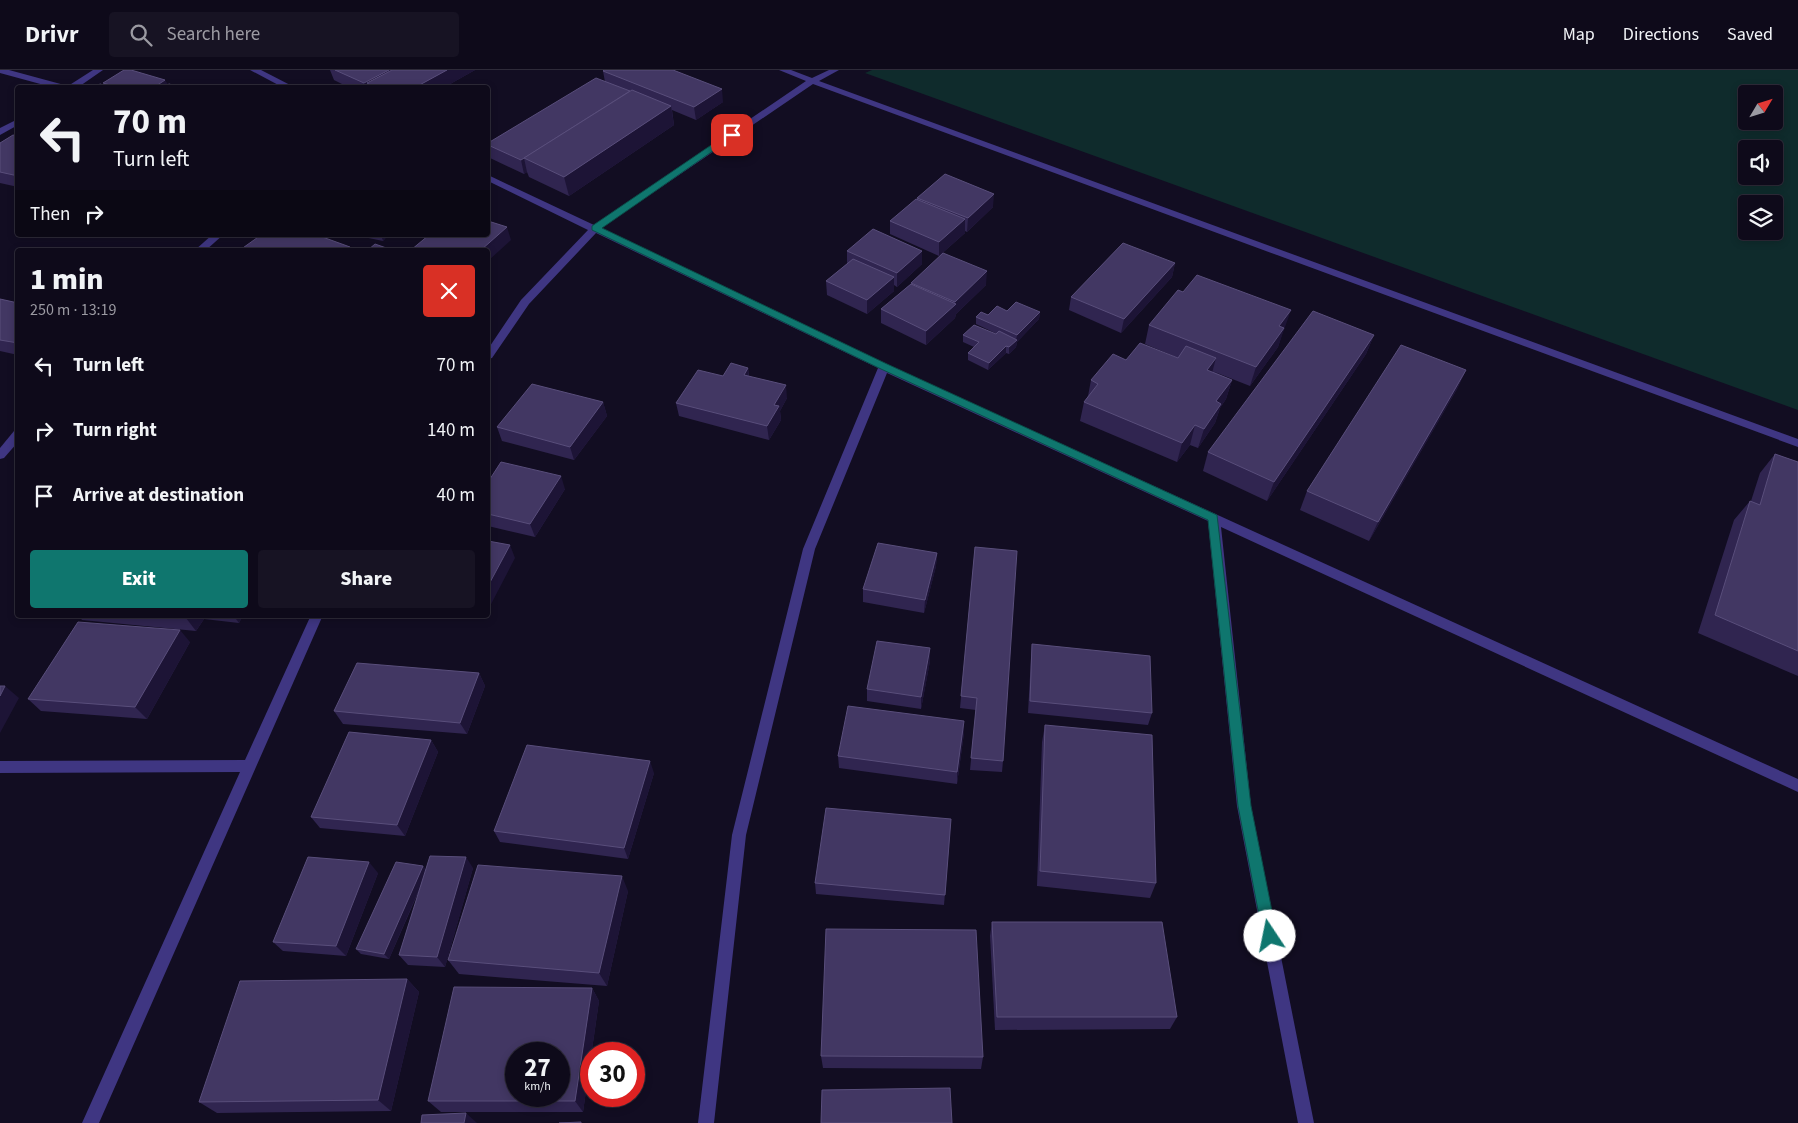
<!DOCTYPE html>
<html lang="en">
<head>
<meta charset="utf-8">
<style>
  :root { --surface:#0e0a1a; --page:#171323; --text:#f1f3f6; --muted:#9b9aa2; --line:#2e2b39; --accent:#0f766e }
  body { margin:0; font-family:"Source Sans 3",sans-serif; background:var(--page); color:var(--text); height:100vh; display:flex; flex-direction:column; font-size:19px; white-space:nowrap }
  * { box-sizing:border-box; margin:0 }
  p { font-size:16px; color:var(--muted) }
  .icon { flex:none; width:28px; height:28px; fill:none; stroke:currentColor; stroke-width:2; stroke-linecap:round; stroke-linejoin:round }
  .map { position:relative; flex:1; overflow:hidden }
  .drawer { position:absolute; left:15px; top:178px; width:475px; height:370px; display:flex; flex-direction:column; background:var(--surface); border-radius:5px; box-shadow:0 2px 8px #0003,0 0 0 1px var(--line) }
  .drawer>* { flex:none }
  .top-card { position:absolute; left:15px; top:15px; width:475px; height:152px; border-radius:5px; box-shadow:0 2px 8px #0003,0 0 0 1px var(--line); background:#0e0a1a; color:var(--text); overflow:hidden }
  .needle { width:32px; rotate:52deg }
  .tools { position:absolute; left:1738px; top:15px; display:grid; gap:10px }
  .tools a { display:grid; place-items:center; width:45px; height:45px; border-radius:5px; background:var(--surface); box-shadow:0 2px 8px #0003,0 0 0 1px var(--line); font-size:25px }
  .speed { position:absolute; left:505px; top:972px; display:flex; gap:10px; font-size:25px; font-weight:700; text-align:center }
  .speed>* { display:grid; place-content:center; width:65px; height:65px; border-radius:50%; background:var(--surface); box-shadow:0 2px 8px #0003,0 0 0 1px var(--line); line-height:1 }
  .speed small { font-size:12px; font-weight:400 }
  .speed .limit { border:8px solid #d22; background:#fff; color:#111 }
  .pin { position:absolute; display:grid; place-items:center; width:42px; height:42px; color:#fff; margin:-21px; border-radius:10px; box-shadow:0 2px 8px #0006 }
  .me { position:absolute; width:55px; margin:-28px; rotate:349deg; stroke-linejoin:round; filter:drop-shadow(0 0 4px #0008) }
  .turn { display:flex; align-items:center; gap:18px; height:105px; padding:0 15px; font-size:22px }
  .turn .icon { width:65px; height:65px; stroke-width:2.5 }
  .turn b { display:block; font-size:35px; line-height:42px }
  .then { display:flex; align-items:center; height:48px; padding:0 15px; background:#0003; gap:10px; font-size:19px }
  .round { display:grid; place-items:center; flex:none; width:52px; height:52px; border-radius:5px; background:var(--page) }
  .headline { display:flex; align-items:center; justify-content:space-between; height:85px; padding:0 15px }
  h1 { font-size:30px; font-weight:800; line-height:38px }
  .cta { display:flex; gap:10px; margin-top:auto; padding:10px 15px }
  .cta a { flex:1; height:58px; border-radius:5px; background:var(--accent); color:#fff; font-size:20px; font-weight:800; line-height:58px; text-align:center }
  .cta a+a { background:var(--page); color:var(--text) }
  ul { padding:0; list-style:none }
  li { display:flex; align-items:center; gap:15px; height:65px; padding:0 15px }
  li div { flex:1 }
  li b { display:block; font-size:19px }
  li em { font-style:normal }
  header { display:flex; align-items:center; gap:30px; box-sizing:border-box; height:70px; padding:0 25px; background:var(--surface); border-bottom:1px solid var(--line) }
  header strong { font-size:24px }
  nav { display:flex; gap:28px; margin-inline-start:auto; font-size:18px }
  .search { width:350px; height:45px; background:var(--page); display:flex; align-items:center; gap:12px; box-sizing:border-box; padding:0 18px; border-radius:5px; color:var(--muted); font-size:19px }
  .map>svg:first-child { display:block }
  .green { fill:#0f2b2c; fill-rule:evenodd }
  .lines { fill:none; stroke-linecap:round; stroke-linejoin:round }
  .minor { fill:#3f3682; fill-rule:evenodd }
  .wall { fill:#302550 }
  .shaded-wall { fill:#1d1436 }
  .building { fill:#423763; stroke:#594e7b; fill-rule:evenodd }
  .route { fill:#0f766e; stroke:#0a4d48 }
</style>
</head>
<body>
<header>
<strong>Drivr</strong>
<div class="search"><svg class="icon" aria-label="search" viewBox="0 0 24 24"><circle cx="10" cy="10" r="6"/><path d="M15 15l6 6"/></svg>Search here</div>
<nav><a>Map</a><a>Directions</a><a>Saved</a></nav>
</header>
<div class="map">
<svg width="1798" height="1053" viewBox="0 0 1798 1053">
  <rect width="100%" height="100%" fill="#120d22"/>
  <path class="green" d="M 872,0 L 1798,0 L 1798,340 L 865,3 ZM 1746,24 L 1774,24 L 1774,51 L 1746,51 ZM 1746,79 L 1774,79 L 1774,106 L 1746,106 ZM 1746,134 L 1774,134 L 1774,161 L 1746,161 Z"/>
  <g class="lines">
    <g class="minor">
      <polygon points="0,0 9,0 68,16 93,0 103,0 77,18 55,18 0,3"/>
      <polygon points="250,0 261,0 296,18 284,18"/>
      <polygon points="779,0 791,0 812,8 829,0 839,0 819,11 1798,369 1798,377 813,14 601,158 888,295 1798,709 1798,722 1221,457 1251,736 1314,1053 1298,1053 1237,736 1208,451 887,303 815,479 746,765 714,1053 698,1053 732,765 803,479 878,298 596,163 529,234 492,288 488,289 488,279 521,230 588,160 488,111 488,105 594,155 806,11"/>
      <polygon points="18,49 18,55 0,65 0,58"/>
      <polygon points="212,165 223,165 206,180 195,180"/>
      <polygon points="18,360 18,372 4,388 0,389 0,378 14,361"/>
      <polygon points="311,545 323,545 99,1053 82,1053 240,702 0,703 0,691 245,690"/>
    </g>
  </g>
  <g class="wall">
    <polygon points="330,0 475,0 443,18 350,18 334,10"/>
    <polygon points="603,1 723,32 696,50 672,40 674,55 569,126 529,107 527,102 524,104 490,88 488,80 488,73 605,12"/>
    <polygon points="103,13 168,14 183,18 94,18 105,15"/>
    <polygon points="18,66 18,117 0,113 0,73"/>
    <polygon points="917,128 993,137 967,162 965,161 965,163 939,186 890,164 890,151 917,129"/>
    <polygon points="354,165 388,165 383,171"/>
    <polygon points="847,181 922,194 897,217 894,215 894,221 867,244 827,225 826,211 847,194"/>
    <polygon points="1175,193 1172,207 1121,263 1069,240 1071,227"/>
    <polygon points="911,213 986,215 956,244 955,248 926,275 881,253 881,239 911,214"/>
    <polygon points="0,229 18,233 18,285 0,281"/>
    <polygon points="1007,241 1040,242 1039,249 1017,272 1016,277 1009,284 1006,283 988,300 968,290 968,283 974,277 963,272 963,265 996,264 997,264 976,254 976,247"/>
    <polygon points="1149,255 1284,259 1283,261 1278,277 1250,316 1212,301 1232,310 1226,329 1220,338 1215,353 1198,378 1190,375 1177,392 1080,351 1084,332 1088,326 1091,310 1126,290 1178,288 1145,274"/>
    <polygon points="1374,265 1366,284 1267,431 1203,401 1208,382"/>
    <polygon points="748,298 749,306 787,328 780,341 781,350 769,370 679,346 676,333 723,306"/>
    <polygon points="1466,300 1457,319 1369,471 1300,440 1307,421"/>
    <polygon points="603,332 607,346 574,390 502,371 497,357"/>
    <polygon points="1775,384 1798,392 1798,606 1698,563 1734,450 1750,431 1751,431 1760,403"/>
    <polygon points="488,412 565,419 535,467 488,456"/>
    <polygon points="975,477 1003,691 1002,702 970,700 976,640 960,638"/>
    <polygon points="937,483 936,496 924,543 863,532 863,519"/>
    <polygon points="78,545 243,545 239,553 204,549 196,561 82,550"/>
    <polygon points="190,572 147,649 41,641 28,629"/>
    <polygon points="1032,574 1152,643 1148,655 1028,643 1031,587"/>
    <polygon points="930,591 921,639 867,631 867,619"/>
    <polygon points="479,603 485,616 467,664 343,654 334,641"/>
    <polygon points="1045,655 1156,813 1150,828 1037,816 1042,672"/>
    <polygon points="964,663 957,714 839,698 838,686"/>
    <polygon points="431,670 438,682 405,766 320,758 311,747"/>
    <polygon points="654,703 628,789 500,772 494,761"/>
    <polygon points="951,749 944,835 816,824 815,813"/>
    <polygon points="423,796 426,800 473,798 445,897 408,895 399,885 422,814 389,889 361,884 356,879"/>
    <polygon points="378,803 346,886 283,881 273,872"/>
    <polygon points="628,821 607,916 459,904 448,890"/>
    <polygon points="992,852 1177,947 1170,959 995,960 990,866"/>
    <polygon points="407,909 419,922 391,1041 217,1043 199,1032"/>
    <polygon points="592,918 599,931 583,1042 441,1042 428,1031"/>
    <polygon points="821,986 983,987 981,999 823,998"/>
  </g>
  <g class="shaded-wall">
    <polygon points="389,0 418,0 367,13 368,18 365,18 364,13"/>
    <polygon points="447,0 475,0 443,18 414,18"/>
    <polygon points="165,10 169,16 167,18 153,18"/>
    <polygon points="722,19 723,32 696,50 694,37"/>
    <polygon points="671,36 674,55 569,126 564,107"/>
    <polygon points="524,88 527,102 524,104 521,90"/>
    <polygon points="994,124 993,137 967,162 968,148"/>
    <polygon points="965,149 965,163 939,186 939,172"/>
    <polygon points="507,157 511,170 488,191 488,180 481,180"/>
    <polygon points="381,165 388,165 383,171"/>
    <polygon points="350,177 351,180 345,180"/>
    <polygon points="922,181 922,194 897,217 897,203"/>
    <polygon points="1175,193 1172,207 1121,263 1124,249"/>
    <polygon points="987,201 986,215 956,244 955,248 926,275 926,261 955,235 955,232"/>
    <polygon points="894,207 894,221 867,244 867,230"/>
    <polygon points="1291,240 1278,277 1250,316 1256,297 1279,256"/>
    <polygon points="1040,242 1039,249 1017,272 1016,277 1009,284 1009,277 1016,270 1017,265"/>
    <polygon points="1374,265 1366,284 1267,431 1274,412"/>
    <polygon points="1006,276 1006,283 988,300 989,293"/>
    <polygon points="1216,288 1211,307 1207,300"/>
    <polygon points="748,298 749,311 744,305"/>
    <polygon points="1466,300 1457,319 1369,471 1378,452"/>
    <polygon points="1232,310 1226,329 1220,338 1215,353 1198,378 1204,359 1216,331"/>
    <polygon points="786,315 787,328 780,341 781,350 769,370 767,356 774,335"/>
    <polygon points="603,332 607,346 574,390 570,377"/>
    <polygon points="1195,355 1190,375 1177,392 1182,373"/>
    <polygon points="561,406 565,419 535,467 530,454"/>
    <polygon points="510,475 515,488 488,540 488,516"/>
    <polygon points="937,483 936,496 924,543 925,530"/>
    <polygon points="188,545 200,545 204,549 196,561 186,548"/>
    <polygon points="233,545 243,545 239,553"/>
    <polygon points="180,560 190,572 147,649 135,637"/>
    <polygon points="930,578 930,591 921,639 921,627"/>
    <polygon points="479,603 485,616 467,664 460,653"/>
    <polygon points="5,616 19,628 0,663 0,626"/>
    <polygon points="964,651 964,663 957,714 957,702"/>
    <polygon points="431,670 438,682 405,766 397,755"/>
    <polygon points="650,691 654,703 628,789 624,778"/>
    <polygon points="466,787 473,798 445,897 437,887"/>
    <polygon points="369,792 378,803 346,886 336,876"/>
    <polygon points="423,796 427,801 389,889 384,884"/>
    <polygon points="622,806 628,821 607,916 599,903"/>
    <polygon points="407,909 419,922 391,1041 378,1030"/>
    <polygon points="592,918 599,931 583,1042 575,1031"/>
    <polygon points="466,1043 477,1053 464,1053"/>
  </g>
  <g class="building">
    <polygon points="124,0 131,0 165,10 153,18 121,18 103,13"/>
    <polygon points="335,0 389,0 364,13"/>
    <polygon points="392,0 447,0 414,18 376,18 367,13"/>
    <polygon points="604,0 673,0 722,19 694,37 603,1"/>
    <polygon points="596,8 630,21 521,90 488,75 488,73"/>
    <polygon points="100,14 113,18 94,18"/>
    <polygon points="169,14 183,18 162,18"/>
    <polygon points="632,20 671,36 564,107 524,88"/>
    <polygon points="13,65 18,66 18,106 0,102 0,73"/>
    <polygon points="945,104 994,124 968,148 917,128"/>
    <polygon points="916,129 965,149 939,172 890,151"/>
    <polygon points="488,151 507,157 481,180 411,180 429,165 488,165"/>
    <polygon points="873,159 922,181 897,203 847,181"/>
    <polygon points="261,165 317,165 350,177 345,180 240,180"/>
    <polygon points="1123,173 1175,193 1124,249 1071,227"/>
    <polygon points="375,174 392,180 368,180"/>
    <polygon points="943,183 987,201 955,232 911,213"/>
    <polygon points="853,189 894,207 867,230 826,211"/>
    <polygon points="1197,205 1291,240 1279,256 1284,258 1256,297 1149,255 1178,220 1183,222"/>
    <polygon points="911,214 956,234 926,261 881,239"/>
    <polygon points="0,229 18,233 18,273 0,270"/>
    <polygon points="1016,232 1040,242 1017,265 976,247 981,242 988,245 997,236 1007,241"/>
    <polygon points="1313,241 1374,265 1274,412 1208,382"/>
    <polygon points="974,255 996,264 999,261 1017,270 1009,277 1006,276 989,293 968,283 979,272 963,265"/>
    <polygon points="1140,273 1178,288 1186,276 1216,288 1207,300 1232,310 1216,331 1221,334 1204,359 1195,355 1182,373 1084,332 1098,314 1091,310 1113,284 1126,290"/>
    <polygon points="1401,275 1466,300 1378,452 1307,421"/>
    <polygon points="731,293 748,298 744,305 786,315 774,335 779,336 767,356 676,333 698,300 723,306"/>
    <polygon points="532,314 603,332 570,377 497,357"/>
    <polygon points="1775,384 1798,392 1798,581 1715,545 1750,431 1760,435"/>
    <polygon points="501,392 561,406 530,454 488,444 488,412"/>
    <polygon points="488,471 510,475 488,516"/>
    <polygon points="878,473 937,483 925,530 863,519"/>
    <polygon points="975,477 1017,481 1003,691 971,688 977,628 961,626"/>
    <polygon points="152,545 188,545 186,548"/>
    <polygon points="78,552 180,560 135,637 28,629"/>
    <polygon points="877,571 930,578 921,627 867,619"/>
    <polygon points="1032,574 1150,586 1152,643 1030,631"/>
    <polygon points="357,593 479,603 460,653 334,641"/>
    <polygon points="0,616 5,616 0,626"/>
    <polygon points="848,636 964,651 957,702 838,686"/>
    <polygon points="1045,655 1152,665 1156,813 1040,801"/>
    <polygon points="349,662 431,670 397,755 311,747"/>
    <polygon points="527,675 650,691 624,778 494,761"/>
    <polygon points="826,738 951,749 945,825 815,813"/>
    <polygon points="430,786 466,787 437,887 399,885"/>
    <polygon points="308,787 369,792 336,876 273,872"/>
    <polygon points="396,792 423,796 384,884 356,879"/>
    <polygon points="478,795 622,806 599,903 448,890"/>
    <polygon points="992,852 1162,852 1177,947 997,947"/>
    <polygon points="826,859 976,860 983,987 821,986"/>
    <polygon points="407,909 378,1030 199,1032 240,911"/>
    <path d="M 454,917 L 592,918 L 575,1031 L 428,1031 ZM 516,984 L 559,984 L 559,1026 L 516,1026 Z"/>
    <polygon points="950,1018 952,1053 821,1053 822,1020"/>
    <polygon points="466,1043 464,1053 421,1053 422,1045"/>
    <polygon points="581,1052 581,1053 559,1053"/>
  </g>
  <polygon class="route" points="729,63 736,65 602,158 887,294 1217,445 1251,736 1277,866 1275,871 1270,873 1265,871 1263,866 1238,736 1208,450 881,299 592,160 592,156"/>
</svg>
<div class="tools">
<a><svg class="needle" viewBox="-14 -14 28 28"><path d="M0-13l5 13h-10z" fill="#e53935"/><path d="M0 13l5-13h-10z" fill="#9b9aa2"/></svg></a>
<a><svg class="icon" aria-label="sound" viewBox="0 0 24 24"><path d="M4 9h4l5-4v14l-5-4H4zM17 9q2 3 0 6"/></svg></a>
<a><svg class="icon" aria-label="layers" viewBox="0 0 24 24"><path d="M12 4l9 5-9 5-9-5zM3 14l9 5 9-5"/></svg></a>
</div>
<div class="speed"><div>27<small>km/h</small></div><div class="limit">30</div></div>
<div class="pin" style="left:732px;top:65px;background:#d93025"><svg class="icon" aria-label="arrive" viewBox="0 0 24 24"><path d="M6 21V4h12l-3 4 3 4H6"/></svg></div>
<svg class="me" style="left:1270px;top:866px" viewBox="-20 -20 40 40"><circle r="19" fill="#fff"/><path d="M0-13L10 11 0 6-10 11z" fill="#0f766e"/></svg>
<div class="top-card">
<div class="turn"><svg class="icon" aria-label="left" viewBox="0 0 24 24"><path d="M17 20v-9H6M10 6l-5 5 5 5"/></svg><div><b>70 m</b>Turn left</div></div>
<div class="then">Then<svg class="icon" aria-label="right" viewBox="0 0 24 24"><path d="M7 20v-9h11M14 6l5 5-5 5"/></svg></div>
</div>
<section class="drawer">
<div class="headline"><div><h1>1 min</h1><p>250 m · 13:19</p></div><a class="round" style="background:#d93025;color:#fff"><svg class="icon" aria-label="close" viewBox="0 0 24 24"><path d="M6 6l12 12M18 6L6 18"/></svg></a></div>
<ul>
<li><svg class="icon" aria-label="left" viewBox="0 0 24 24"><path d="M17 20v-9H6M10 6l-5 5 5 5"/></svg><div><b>Turn left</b></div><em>70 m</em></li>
<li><svg class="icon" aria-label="right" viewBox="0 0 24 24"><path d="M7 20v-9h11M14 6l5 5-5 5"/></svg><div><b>Turn right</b></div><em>140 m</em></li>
<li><svg class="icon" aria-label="arrive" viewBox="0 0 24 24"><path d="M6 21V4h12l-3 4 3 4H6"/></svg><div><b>Arrive at destination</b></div><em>40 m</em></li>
</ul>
<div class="cta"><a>Exit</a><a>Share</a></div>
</section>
</div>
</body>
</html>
